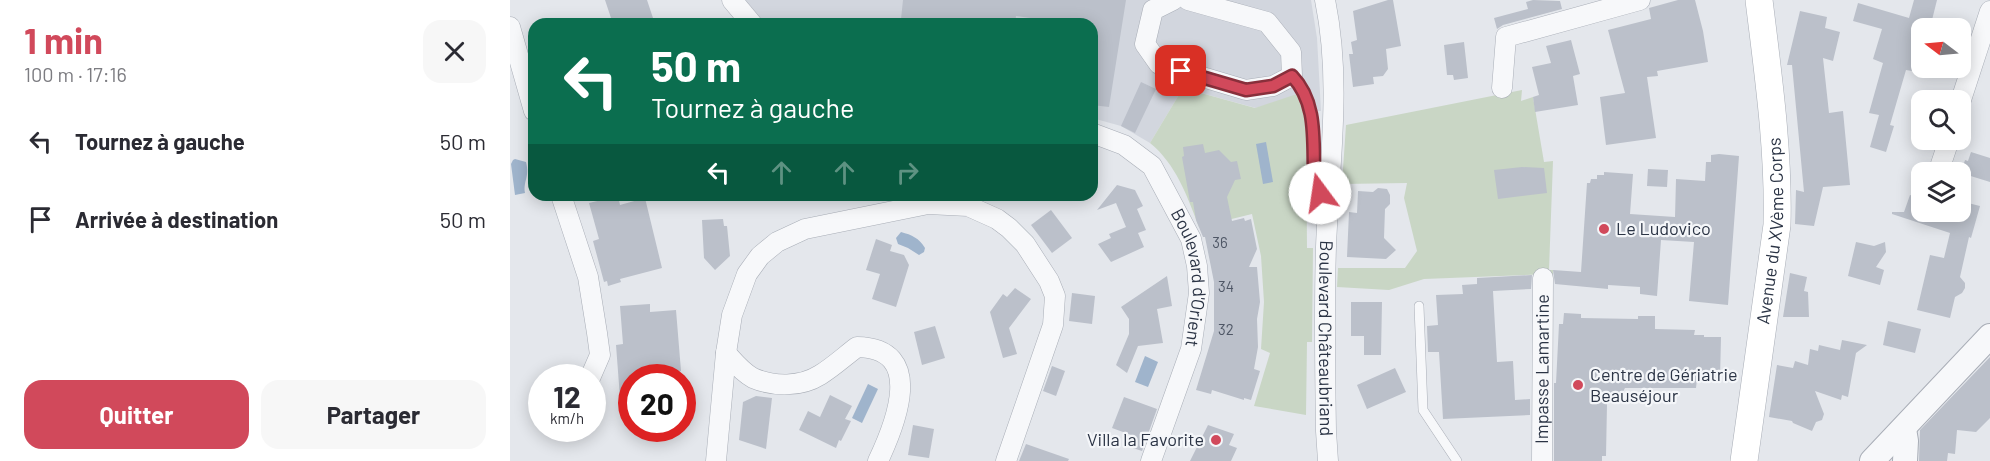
<!DOCTYPE html>
<html lang="fr">
<head>
<meta charset="utf-8">
<style>
  :root { --surface:#fff; --page:#f7f7f7; --text:#2b2b33; --muted:#7c7c81; --accent:#d1495b }
  body { margin:0; font-family:Barlow,sans-serif; background:var(--page); color:var(--text); height:100vh; display:flex; flex-direction:column; font-size:22px; white-space:nowrap }
  * { box-sizing:border-box; margin:0 }
  p { font-size:20px; color:var(--muted) }
  .icon { flex:none; width:33px; height:33px; fill:none; stroke:currentColor; stroke-width:2; stroke-linecap:round; stroke-linejoin:round }
  .map { position:relative; flex:1; overflow:hidden }
  .drawer { display:flex; flex-direction:column; background:var(--surface); width:510px }
  .drawer>* { flex:none }
  .banner { position:absolute; left:18px; top:18px; width:570px; height:183px; border-radius:18px; box-shadow:0 3px 15px #0003; background:#0b6e4f; color:#fff; overflow:hidden }
  .needle { width:39px; rotate:286deg }
  .buttons { position:absolute; left:1401px; top:18px; display:grid; gap:12px }
  .buttons a { display:grid; place-items:center; width:60px; height:60px; border-radius:12px; background:var(--surface); box-shadow:0 3px 15px #0003; font-size:30px }
  .speed { position:absolute; left:18px; top:364px; display:flex; gap:12px; font-size:30px; font-weight:700; text-align:center }
  .speed>* { display:grid; place-content:center; width:78px; height:78px; border-radius:50%; background:var(--surface); box-shadow:0 3px 15px #0003; line-height:1 }
  .speed small { font-size:15px; font-weight:400 }
  .speed .limit { border:9px solid #d22; background:#fff; color:#111 }
  .pin { position:absolute; display:grid; place-items:center; width:51px; height:51px; color:#fff; margin:-26px; border-radius:12px; box-shadow:0 3px 9px #0006 }
  .me { position:absolute; width:66px; margin:-33px; rotate:346deg; stroke-linejoin:round; filter:drop-shadow(0 0 4px #0008) }
  .turn { display:flex; align-items:center; gap:21px; height:126px; padding:0 24px; font-size:27px }
  .turn .icon { width:78px; height:78px; stroke-width:2.5 }
  .turn b { display:block; font-size:42px; line-height:51px }
  .lanes { display:flex; align-items:center; height:57px; padding:0 24px; background:#0003; justify-content:center; gap:30px; direction:ltr }
  .lanes .off { opacity:.35 }
  .round { display:grid; place-items:center; flex:none; width:63px; height:63px; border-radius:18px; background:var(--page) }
  .summary { display:flex; align-items:center; justify-content:space-between; height:102px; padding:0 24px }
  h1 { font-size:36px; font-weight:700; line-height:45px; color:var(--accent) }
  .button { display:flex; gap:12px; margin-top:auto; padding:12px 24px }
  .button a { flex:1; height:69px; border-radius:18px; background:var(--accent); color:#fff; font-size:24px; font-weight:700; line-height:69px; text-align:center }
  .button a+a { background:var(--page); color:var(--text) }
  ul { padding:0; list-style:none }
  li { display:flex; align-items:center; gap:18px; height:78px; padding:0 24px }
  li div { flex:1 }
  li b { display:block; font-size:22px }
  li em { font-style:normal }
  main { display:flex; flex:1; min-height:0 }
  .map>svg:first-child { display:block }
  .built { fill:#d2d6de }
  .green { fill:#c9d6c5 }
  .water { fill:#9fb4cc }
  .building { fill:#bbc0ca }
  .lines { fill:none; stroke-linecap:round; stroke-linejoin:round }
  .service-casing { stroke:#a9aeb7; stroke-width:10 }
  .minor-casing { stroke:#a9aeb7; stroke-width:21 }
  .tertiary-casing { stroke:#a9aeb7; stroke-width:26 }
  .secondary-casing { stroke:#a9aeb7; stroke-width:28 }
  .service { stroke:#f7f8fa; stroke-width:9 }
  .minor { stroke:#f7f8fa; stroke-width:20 }
  .tertiary { stroke:#f7f8fa; stroke-width:24 }
  .secondary { stroke:#fff; stroke-width:27 }
  .route-casing { stroke:#882f3b; stroke-width:15 }
  .route { stroke:#d1495b; stroke-width:10 }
  .poi-dot { fill:#d1495b; stroke:#f4f6f9; stroke-width:2 }
  .labels { text-anchor:middle; stroke-width:4.5; stroke-linejoin:round; paint-order:stroke }
  .number-label { font-size:15px; fill:#4f5766 }
  .poi-label { font-size:18px; fill:#2b3445; stroke:#f4f6f9; text-anchor:start }
  .street-label { font-size:18px; fill:#2b3445; stroke:#f4f6f9 }
</style>
</head>
<body>
<main>
<section class="drawer">
<div class="summary"><div><h1>1 min</h1><p>100 m · 17:16</p></div><a class="round"><svg class="icon" aria-label="close" viewBox="0 0 24 24"><path d="M6 6l12 12M18 6L6 18"/></svg></a></div>
<ul>
<li><svg class="icon" aria-label="left" viewBox="0 0 24 24"><path d="M17 20v-9H6M10 6l-5 5 5 5"/></svg><div><b>Tournez à gauche</b></div><em>50 m</em></li>
<li><svg class="icon" aria-label="arrive" viewBox="0 0 24 24"><path d="M6 21V4h12l-3 4 3 4H6"/></svg><div><b>Arrivée à destination</b></div><em>50 m</em></li>
</ul>
<div class="button"><a>Quitter</a><a>Partager</a></div>
</section>
<div class="map">
<svg width="1480" height="461" viewBox="0 0 1480 461">
  <rect width="100%" height="100%" fill="#e4e7ec"/>
  <polygon class="built" points="235,0 801,0 807,38 811,111 794,112 787,95 746,108 673,88 640,143 611,126 582,118 582,24 255,24"/>
  <g class="green">
    <path d="M 673,88 L 745,108 L 787,94 L 794,112 L 796,124 L 797,248 L 803,248 L 802,342 L 797,342 L 796,415 L 744,406 L 760,353 L 751,349 L 754,302 L 751,256 L 742,214 L 689,227 C 677,196 666,164 640,143 Z"/>
    <polygon points="1012,90 1011,101 1023,97 1034,162 1043,161 1039,270 1043,270 1043,274 914,279 879,290 827,287 828,268 895,268 907,251 894,198 897,183 832,184 836,125"/>
  </g>
  <g class="water">
    <polygon points="756,142 763,182 753,184 746,144"/>
    <path d="M 5,159 L 16,162 C 20,177 13,181 15,193 L 5,195 L 1,164 L 3,160 Z"/>
    <path d="M 391,232 C 402,235 409,238 415,248 L 414,252 L 409,255 L 398,248 L 388,244 L 386,238 Z"/>
    <polygon points="635,356 648,362 638,387 625,382"/>
    <polygon points="358,384 368,389 352,423 342,418"/>
  </g>
  <g class="building">
    <polygon points="95,0 137,0 145,24 103,24"/>
    <polygon points="393,0 616,0 599,107 582,105 582,24 564,24 506,16 505,24 419,24 391,19"/>
    <polygon points="878,0 883,0 891,46 876,49 878,69 873,76 863,77 864,84 843,87 839,54 843,54 841,42 847,40 843,11"/>
    <polygon points="1023,0 1050,1 1052,9 993,25 987,29 984,18 1018,9 1016,2"/>
    <polygon points="1168,0 1185,0 1193,31 1198,62 1147,71 1148,76 1137,77 1146,138 1096,145 1090,97 1115,93 1098,30 1141,19 1139,8"/>
    <polygon points="1404,0 1427,0 1420,28 1415,26 1412,28 1412,37 1402,71 1396,70 1380,125 1384,126 1376,152 1360,147 1369,115 1359,113 1373,63 1363,59 1372,29 1343,21 1348,3 1399,18"/>
    <polygon points="1290,11 1317,17 1315,28 1330,32 1323,61 1313,58 1319,113 1333,111 1340,185 1313,187 1304,226 1285,224 1286,190 1294,192 1282,65 1277,65"/>
    <polygon points="1061,40 1070,74 1063,76 1068,105 1025,112 1023,97 1029,95 1022,67 1041,63 1036,46"/>
    <polygon points="954,42 958,78 944,80 943,75 937,75 934,45"/>
    <polygon points="631,82 646,89 625,133 611,126"/>
    <polygon points="693,144 695,153 709,150 721,162 727,161 731,179 725,180 717,197 722,221 734,218 735,221 741,219 747,249 739,267 747,267 750,302 747,319 748,347 744,369 750,371 741,400 734,398 734,400 702,390 701,394 686,390 704,331 704,282 695,237 693,237 686,220 683,202 680,202 672,157 674,156 673,147"/>
    <polygon points="1461,152 1480,158 1480,182 1451,173 1455,160 1458,161"/>
    <polygon points="1209,154 1229,156 1218,305 1179,301 1184,242 1151,240 1147,296 1130,294 1130,287 1098,285 1098,289 1045,284 1043,270 1071,272 1077,183 1080,183 1081,179 1087,179 1087,175 1094,175 1094,172 1123,174 1120,214 1165,217 1166,179 1195,181 1196,162 1201,162 1201,155"/>
    <polygon points="1012,167 1034,168 1037,193 988,199 984,170"/>
    <polygon points="1138,169 1158,170 1157,187 1137,186"/>
    <polygon points="607,185 625,190 633,206 627,209 636,230 628,233 634,247 601,262 588,244 601,238 599,234 616,227 606,203 587,210"/>
    <polygon points="868,188 877,189 880,195 880,204 875,209 874,238 886,250 876,259 837,257 839,212 847,213 848,191 863,192"/>
    <polygon points="1400,195 1412,199 1412,212 1450,212 1450,201 1470,206 1461,238 1459,237 1450,277 1455,283 1455,288 1452,293 1445,297 1440,318 1407,310 1420,255 1434,258 1440,233 1382,214 1382,212 1394,212"/>
    <polygon points="108,196 110,205 135,198 152,268 110,279 111,282 98,286 97,281 94,282 83,241 89,239 79,203"/>
    <polygon points="541,210 562,238 542,253 521,225"/>
    <polygon points="213,219 214,226 217,226 220,256 205,270 194,258 192,220"/>
    <polygon points="366,239 382,245 380,251 394,255 399,265 386,307 362,299 370,274 356,270"/>
    <polygon points="1346,242 1364,246 1375,242 1376,252 1366,267 1374,270 1370,285 1338,276"/>
    <polygon points="1280,273 1297,277 1294,291 1298,292 1299,317 1273,317"/>
    <polygon points="1022,275 1021,289 983,291 987,362 1003,361 1005,400 1020,399 1020,415 933,419 929,352 918,352 917,326 928,325 926,295 953,294 952,285 967,284 967,278"/>
    <polygon points="657,276 662,306 647,309 653,343 628,346 617,373 606,365 619,334 619,319 611,307"/>
    <polygon points="505,288 521,299 499,328 507,354 493,358 480,312 493,294 497,297"/>
    <polygon points="562,293 585,296 582,324 559,321"/>
    <polygon points="841,302 872,302 871,355 854,355 854,336 841,336"/>
    <polygon points="140,304 140,312 166,310 171,371 168,372 169,378 122,378 122,411 111,411 106,345 113,344 110,306"/>
    <polygon points="1054,313 1071,314 1071,318 1128,319 1128,316 1145,316 1145,329 1185,330 1184,335 1194,335 1194,337 1211,337 1210,379 1187,379 1186,388 1115,388 1110,397 1097,404 1096,456 1092,456 1092,461 1044,461 1044,383 1046,383 1049,324 1053,324"/>
    <polygon points="1378,321 1411,329 1405,353 1373,345"/>
    <polygon points="425,326 435,358 412,365 404,332"/>
    <polygon points="1332,340 1357,345 1346,353 1338,397 1332,395 1331,400 1305,391 1314,414 1312,420 1306,422 1302,431 1283,423 1282,421 1259,417 1267,365 1283,368 1285,361 1298,365 1300,349 1308,351 1309,345 1330,350"/>
    <polygon points="1480,357 1480,418 1466,432 1447,430 1445,454 1438,453 1437,461 1409,461 1410,430"/>
    <polygon points="542,366 555,371 546,396 533,391"/>
    <polygon points="885,368 896,392 857,409 847,385"/>
    <polygon points="320,395 342,406 335,419 341,421 331,441 329,440 326,448 289,430 298,411 310,417"/>
    <polygon points="246,396 262,398 256,449 229,440 233,402"/>
    <polygon points="614,397 647,409 632,451 620,447 624,436 602,428"/>
    <polygon points="403,425 424,429 419,458 398,455"/>
    <polygon points="698,425 724,434 719,445 727,448 721,461 680,461"/>
    <polygon points="516,444 559,459 558,461 509,461"/>
  </g>
  <g class="lines">
    <g class="service-casing">
      <g id="service">
        <path d="M 782,76 C 811,106 801,151 805,189 L 810,193 L 820,193"/>
        <polyline points="909,306 913,410 947,461"/>
      </g>
    </g>
    <g class="minor-casing">
      <g id="minor">
        <polyline points="222,0 242,24"/>
        <polyline points="663,0 643,10 635,44 649,64 736,90 763,86 782,76 781,52 757,22 678,0"/>
        <path id="s1" d="M 815,0 C 832,82 819,165 816,247 C 814,308 815,369 816,431 L 818,461"/>
        <polyline points="0,27 24,111"/>
        <polyline points="992,88 996,37 1130,0"/>
        <polyline points="1450,103 1480,11"/>
        <path id="s2" d="M 582,133 L 614,145 L 642,166 L 681,239 L 687,266 L 689,293 L 681,349 L 641,461"/>
        <polyline points="1429,170 1439,140"/>
        <polyline points="51,195 78,277 87,333 90,355 80,378"/>
        <path d="M 216,353 C 224,362 232,372 243,378 C 264,387 291,387 310,375 C 323,367 335,356 347,347 C 416,348 386,423 368,461"/>
        <polyline points="206,461 216,353 222,315 237,274 250,256 267,242 295,229 418,204 458,206 487,219 499,228 515,244 539,281 545,296 543,325 496,461"/>
        <path id="s3" d="M 1032,461 L 1033,278"/>
      </g>
    </g>
    <g class="tertiary-casing">
      <g id="tertiary">
        <polyline points="1394,429 1396,441 1395,461"/>
        <polyline points="1362,461 1480,336"/>
      </g>
    </g>
    <g class="secondary-casing">
      <g id="secondary">
        <path id="s4" d="M 1234,461 L 1267,225 C 1269,150 1258,74 1249,0"/>
      </g>
    </g>
    <use href="#service" class="service"/>
    <use href="#minor" class="minor"/>
    <use href="#tertiary" class="tertiary"/>
    <use href="#secondary" class="secondary"/>
  </g>
  <g class="lines">
    <g class="route-casing">
      <path id="route" d="M 671,71 L 736,90 L 763,86 L 782,76 C 811,106 801,151 805,189 L 810,193"/>
    </g>
    <use href="#route" class="route"/>
  </g>
  <g class="poi-dot">
    <circle cx="1094" cy="229" r="6"/>
    <circle cx="1068" cy="385" r="6"/>
    <circle cx="706" cy="440" r="6"/>
  </g>
  <g class="labels">
    <g class="number-label">
      <text x="710" y="248">36</text>
      <text x="716" y="292">34</text>
      <text x="716" y="335">32</text>
    </g>
    <g class="poi-label">
      <text x="1106" y="235">Le Ludovico</text>
      <text x="1080" y="381">Centre de Gériatrie<tspan x="1080" dy="21">Beauséjour</tspan></text>
      <text x="694" y="446" text-anchor="end">Villa la Favorite</text>
    </g>
    <g class="street-label">
      <text dy="6" stroke="none"><textPath href="#s4" startOffset="232">Avenue du XVème Corps</textPath></text>
      <text dy="6" stroke="none"><textPath href="#s2" startOffset="190">Boulevard d'Orient</textPath></text>
      <text dy="6" stroke="none"><textPath href="#s1" startOffset="339">Boulevard Châteaubriand</textPath></text>
      <text dy="6" stroke="none"><textPath href="#s3" startOffset="92">Impasse Lamartine</textPath></text>
    </g>
  </g>
</svg>
<div class="buttons">
<a><svg class="needle" viewBox="-14 -14 28 28"><path d="M0-13l5 13h-10z" fill="#e53935"/><path d="M0 13l5-13h-10z" fill="#7c7c81"/></svg></a>
<a><svg class="icon" aria-label="search" viewBox="0 0 24 24"><circle cx="10" cy="10" r="6"/><path d="M15 15l6 6"/></svg></a>
<a><svg class="icon" aria-label="layers" viewBox="0 0 24 24"><path d="M12 4l9 5-9 5-9-5zM3 14l9 5 9-5"/></svg></a>
</div>
<div class="speed"><div>12<small>km/h</small></div><div class="limit">20</div></div>
<div class="pin" style="left:671px;top:71px;background:#d93025"><svg class="icon" aria-label="arrive" viewBox="0 0 24 24"><path d="M6 21V4h12l-3 4 3 4H6"/></svg></div>
<svg class="me" style="left:810px;top:193px" viewBox="-20 -20 40 40"><circle r="19" fill="#fff"/><path d="M0-13L10 11 0 6-10 11z" fill="#d1495b"/></svg>
<div class="banner">
<div class="turn"><svg class="icon" aria-label="left" viewBox="0 0 24 24"><path d="M17 20v-9H6M10 6l-5 5 5 5"/></svg><div><b>50 m</b>Tournez à gauche</div></div>
<div class="lanes"><svg class="icon" aria-label="left" viewBox="0 0 24 24"><path d="M17 20v-9H6M10 6l-5 5 5 5"/></svg><svg class="icon off" aria-label="ahead" viewBox="0 0 24 24"><path d="M12 20V5M6 11l6-6 6 6"/></svg><svg class="icon off" aria-label="ahead" viewBox="0 0 24 24"><path d="M12 20V5M6 11l6-6 6 6"/></svg><svg class="icon off" aria-label="right" viewBox="0 0 24 24"><path d="M7 20v-9h11M14 6l5 5-5 5"/></svg></div>
</div>
</div>
</main>
</body>
</html>
